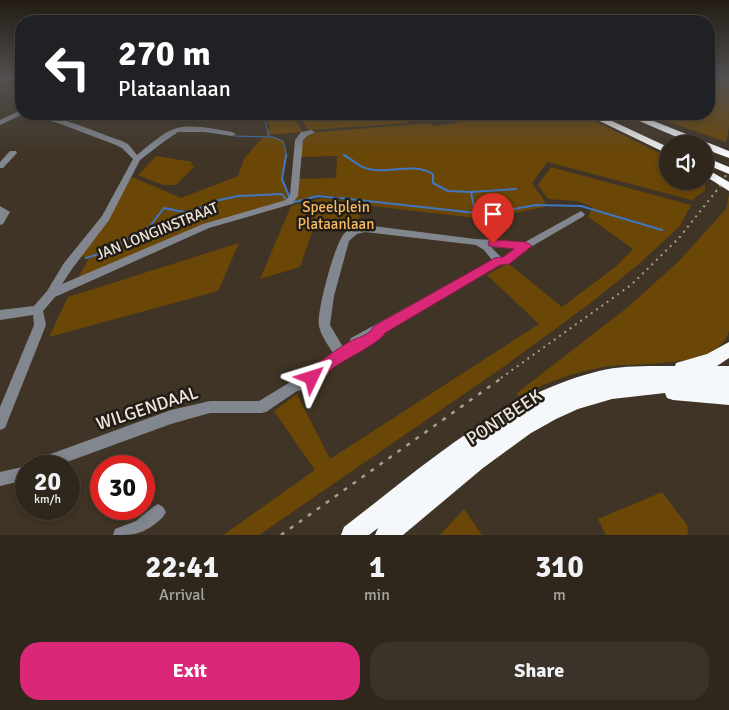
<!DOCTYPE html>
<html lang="en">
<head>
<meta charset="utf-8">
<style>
  :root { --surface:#2f271c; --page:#3b3329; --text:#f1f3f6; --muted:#a7a5a3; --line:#4a443b; --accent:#db2777 }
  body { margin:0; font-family:Signika,sans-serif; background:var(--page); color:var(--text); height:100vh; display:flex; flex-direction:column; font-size:19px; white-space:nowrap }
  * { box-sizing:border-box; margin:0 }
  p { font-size:16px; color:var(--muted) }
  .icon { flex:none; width:28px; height:28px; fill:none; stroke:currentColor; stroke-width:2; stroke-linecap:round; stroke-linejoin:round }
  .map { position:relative; height:535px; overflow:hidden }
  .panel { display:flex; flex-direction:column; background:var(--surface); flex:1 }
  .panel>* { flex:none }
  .banner { position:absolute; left:15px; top:15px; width:700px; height:105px; border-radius:20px; box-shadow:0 2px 8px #0003,0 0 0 1px var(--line); background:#202124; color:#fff; overflow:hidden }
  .controls { position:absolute; left:659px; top:135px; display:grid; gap:10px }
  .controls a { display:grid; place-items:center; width:55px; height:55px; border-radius:50%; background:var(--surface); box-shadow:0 2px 8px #0003,0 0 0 1px var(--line); font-size:25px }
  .speed { position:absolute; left:15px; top:455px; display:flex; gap:10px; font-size:25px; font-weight:700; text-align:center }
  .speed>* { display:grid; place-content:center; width:65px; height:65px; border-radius:50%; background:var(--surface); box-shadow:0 2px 8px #0003,0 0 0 1px var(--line); line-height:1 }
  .speed small { font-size:12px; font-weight:400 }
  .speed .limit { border:8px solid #d22; background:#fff; color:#111 }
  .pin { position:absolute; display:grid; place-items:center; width:42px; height:42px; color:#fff; margin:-51px -21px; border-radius:50% 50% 50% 0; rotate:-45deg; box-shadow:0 0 5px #0007 }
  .pin .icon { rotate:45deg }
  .me { position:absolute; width:55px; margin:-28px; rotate:49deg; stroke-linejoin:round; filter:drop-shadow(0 0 4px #0008) }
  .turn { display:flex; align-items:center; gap:18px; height:105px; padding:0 20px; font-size:22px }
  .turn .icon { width:65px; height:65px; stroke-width:2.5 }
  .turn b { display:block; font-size:35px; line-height:42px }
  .eta { display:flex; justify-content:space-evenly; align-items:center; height:85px; text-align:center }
  .eta b { font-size:30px; font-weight:700; line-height:35px }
  .primary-button { display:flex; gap:10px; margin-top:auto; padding:10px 20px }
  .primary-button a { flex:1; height:58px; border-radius:20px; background:var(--accent); color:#fff; font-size:20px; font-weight:700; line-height:58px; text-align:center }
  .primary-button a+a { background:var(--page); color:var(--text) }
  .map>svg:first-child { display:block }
  .green { fill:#6b4707 }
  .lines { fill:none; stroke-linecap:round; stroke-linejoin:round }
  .stream-far1 { stroke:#3f77c1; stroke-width:1 }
  .stream { stroke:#3f77c1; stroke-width:2 }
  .minor { fill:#82878f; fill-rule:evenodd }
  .highway { fill:#f5f8fb; fill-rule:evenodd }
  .rail-far1 { stroke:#a79e93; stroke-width:2; stroke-dasharray:2 4.5; stroke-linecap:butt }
  .rail { stroke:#a79e93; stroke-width:2.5; stroke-dasharray:4 7; stroke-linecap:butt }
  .route { fill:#db2777; stroke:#8e194d }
  .labels { text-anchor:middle; stroke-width:5; stroke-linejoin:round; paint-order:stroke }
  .park-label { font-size:15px; fill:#f8ba61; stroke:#221d16 }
  .street-label { font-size:15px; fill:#efe7de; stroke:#221d16 }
  .near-street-label { font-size:18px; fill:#efe7de; stroke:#221d16 }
</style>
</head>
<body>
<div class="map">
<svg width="729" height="535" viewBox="0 0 729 535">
  <rect width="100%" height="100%" fill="#3f3425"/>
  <g class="green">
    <polygon points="709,79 729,79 729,126 726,142 647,114 709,114"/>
    <polygon points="264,114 292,114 302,132 266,135 270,128"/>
    <polygon points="297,114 405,114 409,123 309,130"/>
    <polygon points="456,114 581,114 667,157 668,181 705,181 705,190 692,200 547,162 532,183 545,202 544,207 484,219 363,205 357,223 339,231 313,229 300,267 260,279 291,206 321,198 363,202 365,201 322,195 294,202 297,179 336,178 337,156 300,157 300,140 308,133 430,123 433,126 457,123"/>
    <polygon points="263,137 276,138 283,141 287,158 282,179 291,199 220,220 78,278 89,258 79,256 132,177 181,198 238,176 244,159"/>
    <polygon points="156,156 193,162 190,165 195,166 176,185 163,185 138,175"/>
    <polygon points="551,167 691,205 680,226 639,264 588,305 499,370 259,535 223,535 315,470 274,411 297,394 330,459 539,324 487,275 508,263 562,307 615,267 633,249 588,217 592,207 577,201 548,199 538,185"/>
    <path d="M 729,194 L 729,331 C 718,371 635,361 603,367 C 573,373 546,382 520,396 L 517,395 L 517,393 L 628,307 L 679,261 L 726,209 Z"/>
    <polygon points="239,243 218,291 49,337 68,297"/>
    <polygon points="662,492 687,525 688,535 606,535 598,519"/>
    <polygon points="464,509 482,535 440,535"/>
  </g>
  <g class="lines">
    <g class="stream-far1">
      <polyline points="263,114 269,136"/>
      <polyline points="234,136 273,137 283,141 287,156"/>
      <polyline points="343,155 346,156"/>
    </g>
    <g class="stream">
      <polyline points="286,155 282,179 289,196"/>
      <path d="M 344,155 C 355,161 360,169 375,170 C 395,172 414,163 433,174 L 433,183 L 448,191 L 471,192 L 475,212"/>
      <polyline points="471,192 516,189"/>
      <polyline points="340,198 485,214 536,205 581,206 662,230"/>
      <polyline points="291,203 318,196 337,198"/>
      <polyline points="86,258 105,252 150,226 164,208 189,213 215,201 238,196 282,194 287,201"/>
    </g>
    <g class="minor">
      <polygon points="11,79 21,79 21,82 12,80"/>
      <polygon points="21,110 21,114 23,114 0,125 0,120"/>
      <path d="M 26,114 C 58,114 92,131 122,141 L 128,144 L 137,155 C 147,147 164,131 177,128 C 194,124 215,129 232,132 L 236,134 L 232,136 L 205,132 L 178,132 L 162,143 L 140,160 L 109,220 L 72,269 L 62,284 L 203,224 L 286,200 L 290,195 L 295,140 L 301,132 L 311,130 L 315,132 L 307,136 L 303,140 L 298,196 L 292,204 L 209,228 L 55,297 L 43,311 L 46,325 L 5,428 L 0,430 L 0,407 L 34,325 L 33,315 L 0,320 L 0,310 L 34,306 L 47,291 L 64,263 L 102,216 L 133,159 L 122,148 L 116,145 L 58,123 L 27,115 Z"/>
      <polygon points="10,151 16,151 17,153 3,168 0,168 0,162"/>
      <polygon points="0,206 10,212 3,224 0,225"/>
      <path d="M 581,211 L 585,214 L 584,216 L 529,248 L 509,264 L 500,265 L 378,334 L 365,342 L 366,345 L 364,349 L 357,351 L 330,369 L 328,374 L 304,390 L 297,391 L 266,412 L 261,413 L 210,413 L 171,424 L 56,466 L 30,466 L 32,461 L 37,459 L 171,410 L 210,401 L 259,401 L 292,381 L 299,380 L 314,370 L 313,367 L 315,363 L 321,361 L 333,353 C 328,345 321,336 319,326 C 316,313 335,243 344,234 C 351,226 363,225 373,226 L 475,239 L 525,242 ZM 365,232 L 476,245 L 484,250 L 492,260 L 371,327 L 351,338 L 349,343 L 343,347 L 330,325 L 334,296 L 349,241 L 357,234 ZM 491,247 L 516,249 L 504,257 L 501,257 Z"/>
      <polygon points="26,466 26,480 0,486 0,472"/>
      <path d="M 158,504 L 163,507 L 166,512 C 163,518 160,520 155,524 C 140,535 132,535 113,535 L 115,529 L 136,521 L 153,507 Z"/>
    </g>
    <g class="highway">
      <polygon points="585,114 597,114 668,147 668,154"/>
      <polygon points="623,114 636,114 729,151 729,158 705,149 705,144 693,144"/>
      <polygon points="705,157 729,167 729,174 705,164"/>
      <polygon points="705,168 729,182 729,191 705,176"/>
      <path d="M 729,342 L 729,358 L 717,366 L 729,366 L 729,405 L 673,400 L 667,398 L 665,393 L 612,399 L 578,409 L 556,419 L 531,433 L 483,468 L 403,535 L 375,535 L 378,528 L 369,535 L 341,535 L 344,527 C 422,467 501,395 599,371 C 623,365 650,366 675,366 L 676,363 L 707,354 Z"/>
    </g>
    <g class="rail-far1">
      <polyline points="725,177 726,175"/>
      <polyline points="501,378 631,285 679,238 721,185"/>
    </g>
    <polyline class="rail" points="281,535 503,377"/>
  </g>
  <linearGradient id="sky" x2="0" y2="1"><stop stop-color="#231d14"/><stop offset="0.51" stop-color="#525051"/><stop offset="1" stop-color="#525051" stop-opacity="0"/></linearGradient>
  <rect width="729" height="154" fill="url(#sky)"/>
  <path class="route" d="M 493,240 L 526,242 L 532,246 L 509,264 L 500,265 L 385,333 C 380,343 345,359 333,368 C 325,374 324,380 312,384 L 307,382 L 305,378 C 308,371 316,369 319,362 C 329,355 339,348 349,342 C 358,337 369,336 374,326 L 495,258 L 503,257 L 514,249 L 489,246 L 488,244 L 489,241 Z"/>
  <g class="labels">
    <g class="park-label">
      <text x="336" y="212">Speelplein<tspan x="336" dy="17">Plataanlaan</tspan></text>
    </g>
    <g class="street-label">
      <text transform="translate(157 231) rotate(-22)" y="5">JAN LONGINSTRAAT</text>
    </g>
    <g class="near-street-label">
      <text transform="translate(147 408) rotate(-18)" y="6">WILGENDAAL</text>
      <text transform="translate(504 417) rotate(-33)" y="6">PONTBEEK</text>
    </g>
  </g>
</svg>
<div class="controls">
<a><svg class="icon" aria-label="sound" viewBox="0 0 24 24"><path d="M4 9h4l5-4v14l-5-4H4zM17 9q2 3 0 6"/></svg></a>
</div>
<div class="speed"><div>20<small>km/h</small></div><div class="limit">30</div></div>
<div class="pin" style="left:493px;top:244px;background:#d93025"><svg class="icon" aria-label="arrive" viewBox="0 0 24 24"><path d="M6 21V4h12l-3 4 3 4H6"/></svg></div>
<svg class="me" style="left:312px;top:378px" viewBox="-20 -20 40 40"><path d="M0-17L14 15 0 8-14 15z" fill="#db2777" stroke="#fff" stroke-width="4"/></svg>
<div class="banner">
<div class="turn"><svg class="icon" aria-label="left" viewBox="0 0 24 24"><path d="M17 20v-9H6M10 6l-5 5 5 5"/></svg><div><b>270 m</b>Plataanlaan</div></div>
</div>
</div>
<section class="panel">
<div class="eta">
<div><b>22:41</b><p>Arrival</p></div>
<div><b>1</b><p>min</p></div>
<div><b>310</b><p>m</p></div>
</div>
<div class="primary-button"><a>Exit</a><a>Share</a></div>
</section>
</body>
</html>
